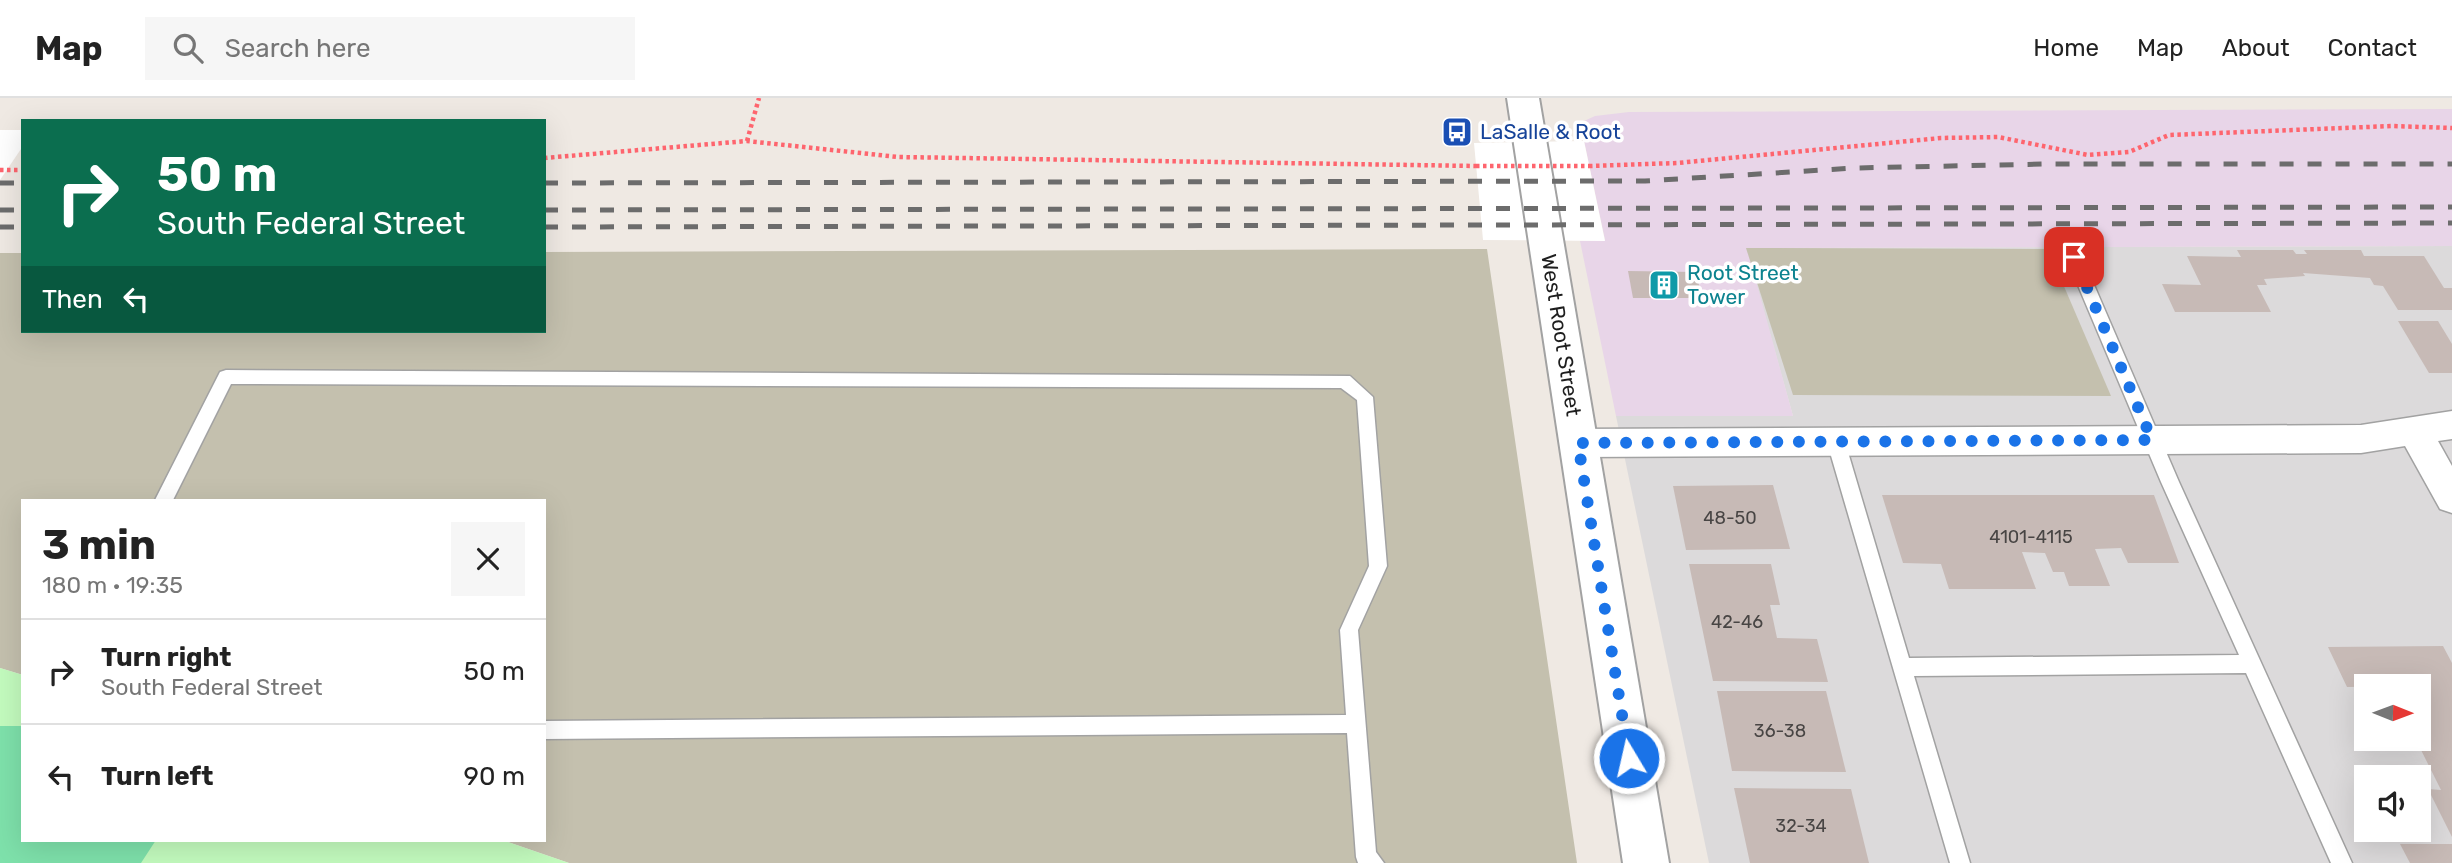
<!DOCTYPE html>
<html lang="en">
<head>
<meta charset="utf-8">
<style>
  :root { --surface:#fff; --page:#f6f6f6; --text:#222; --muted:#767676; --line:#e0e0e0 }
  body { margin:0; font-family:Rubik,sans-serif; background:var(--page); color:var(--text); height:100vh; display:flex; flex-direction:column; font-size:26px; white-space:nowrap }
  * { box-sizing:border-box; margin:0 }
  p { font-size:23px; color:var(--muted) }
  .icon { flex:none; width:38px; height:38px; fill:none; stroke:currentColor; stroke-width:2; stroke-linecap:round; stroke-linejoin:round }
  .map { position:relative; flex:1; overflow:hidden }
  .side { position:absolute; left:21px; top:401px; width:525px; height:343px; display:flex; flex-direction:column; background:var(--surface); border-radius:0px; box-shadow:0 7px 28px #0002 }
  .side>* { flex:none }
  .hud { position:absolute; left:21px; top:21px; width:525px; height:214px; border-radius:0px; box-shadow:0 7px 28px #0002; background:#0b6e4f; color:#fff; overflow:hidden }
  .needle { width:46px; rotate:91deg }
  .tools { position:absolute; left:2354px; top:576px; display:grid; gap:14px }
  .tools a { display:grid; place-items:center; width:77px; height:77px; border-radius:0px; background:var(--surface); box-shadow:0 7px 28px #0002; font-size:35px }
  .pin { position:absolute; display:grid; place-items:center; width:60px; height:60px; color:#fff; margin:-30px; border-radius:14px; box-shadow:0 4px 10px #0006 }
  .me { position:absolute; width:77px; margin:-38px; rotate:351deg; stroke-linejoin:round; filter:drop-shadow(0 0 5px #0008) }
  .turn { display:flex; align-items:center; gap:24px; height:147px; padding:0 21px; font-size:32px }
  .turn .icon { width:91px; height:91px; stroke-width:2.5 }
  .turn b { display:block; font-size:49px; line-height:60px }
  .then { display:flex; align-items:center; height:66px; padding:0 21px; background:#0003; gap:14px; font-size:26px }
  .round { display:grid; place-items:center; flex:none; width:74px; height:74px; border-radius:0px; background:var(--page) }
  .headline { display:flex; align-items:center; justify-content:space-between; height:119px; padding:0 21px }
  h1 { font-size:42px; font-weight:700; line-height:52px }
  ul { padding:0; list-style:none }
  li { display:flex; align-items:center; gap:21px; height:105px; padding:0 21px; border-top:2px solid var(--line) }
  li div { flex:1 }
  li b { display:block; font-size:26px }
  li em { font-style:normal }
  header { display:flex; align-items:center; gap:42px; box-sizing:border-box; height:98px; padding:0 35px; background:var(--surface); border-bottom:2px solid var(--line) }
  header strong { font-size:33px }
  nav { display:flex; gap:38px; margin-inline-start:auto; font-size:24px }
  .search { width:490px; height:63px; background:var(--page); display:flex; align-items:center; gap:18px; box-sizing:border-box; padding:0 24px; border-radius:0px; color:var(--muted); font-size:26px }
  .map>svg:first-child { display:block }
  .residential { fill:#dcdadb; fill-rule:evenodd }
  .industrial { fill:#e8d5e8 }
  .construction { fill:#c4c0ae }
  .park { fill:#c3fbbe }
  .pitch { fill:#7ee1ab }
  .pier { fill:#fff }
  .building { fill:#c7bab6 }
  .lines { fill:none; stroke-linecap:round; stroke-linejoin:round }
  .service-casing { stroke:#a2a2a2; stroke-width:3 }
  .minor-casing { stroke:#a2a2a2; stroke-width:3 }
  .tertiary-casing { stroke:#a2a2a2; stroke-width:4 }
  .path { stroke:#fe656e; stroke-width:4.5; stroke-dasharray:3.5 3.5; stroke-linecap:butt }
  .service { fill:#fff; fill-rule:evenodd }
  .minor { fill:#fff; fill-rule:evenodd }
  .tertiary { fill:#fff; fill-rule:evenodd }
  .rail { stroke:#6c6c6c; stroke-width:5; stroke-dasharray:14 14; stroke-linecap:butt }
  .path-bridge { stroke:#fe656e; stroke-width:4.5; stroke-dasharray:3.5 3.5; stroke-linecap:butt }
  .route { stroke:#1a73e8; stroke-width:12; stroke-dasharray:0 21.6 }
  .labels { text-anchor:middle; stroke-width:7; stroke-linejoin:round; paint-order:stroke }
  .number-label { font-size:18px; fill:#484544 }
  .transit-label { font-size:21px; fill:#164399; stroke:#fff; text-anchor:start }
  .culture-label { font-size:21px; fill:#0d838f; stroke:#fff; text-anchor:start }
  .street-label { font-size:21px; fill:#1e1e1e; stroke:#fff }
</style>
</head>
<body>
<header>
<strong>Map</strong>
<div class="search"><svg class="icon" aria-label="search" viewBox="0 0 24 24"><circle cx="10" cy="10" r="6"/><path d="M15 15l6 6"/></svg>Search here</div>
<nav><a>Home</a><a>Map</a><a>About</a><a>Contact</a></nav>
</header>
<div class="map">
<svg width="2452" height="765" viewBox="0 0 2452 765">
  <rect width="100%" height="100%" fill="#efe9e3"/>
  <path class="residential" d="M 2452,148 L 2452,765 L 1709,765 L 1616,318 L 1793,318 L 1746,150 ZM 2366,588 L 2418,588 L 2418,640 L 2366,640 ZM 2366,679 L 2418,679 L 2418,732 L 2366,732 Z"/>
  <polygon class="industrial" points="2452,11 2452,148 1747,150 1793,318 1616,318 1580,143 1605,142 1582,33 1584,23 1595,18 1629,14"/>
  <g class="construction">
    <polygon points="1746,150 2048,151 2111,298 1793,297"/>
    <polygon points="1487,151 1577,765 569,765 502,742 544,742 544,402 23,402 23,577 0,570 0,155 23,155 23,233 544,233 544,154"/>
  </g>
  <polygon class="park" points="0,570 23,577 23,742 502,742 569,765 0,765"/>
  <polygon class="pitch" points="0,628 23,628 23,742 156,742 141,765 0,765"/>
  <g class="pier">
    <polygon points="0,32 23,32 23,48 0,82"/>
    <polygon points="1584,43 1605,143 1483,142 1474,45"/>
  </g>
  <g class="building">
    <polygon points="2237,152 2293,152 2296,156 2307,156 2304,152 2361,152 2364,158 2424,158 2444,190 2452,190 2452,212 2398,212 2383,188 2374,187 2370,180 2303,175 2305,178 2264,181 2267,187 2257,187 2271,214 2175,214 2162,186 2201,187 2187,158 2241,159"/>
    <polygon points="1628,173 1696,174 1702,200 1633,200"/>
    <polygon points="2398,223 2438,223 2452,246 2452,275 2429,275"/>
    <polygon points="1773,387 1790,451 1686,452 1673,388"/>
    <polygon points="1882,397 2154,397 2179,465 2128,465 2121,450 2095,451 2110,488 2069,488 2064,474 2053,474 2045,455 2022,454 2036,491 1949,491 1941,466 1903,465"/>
    <polygon points="1689,466 1771,466 1780,507 1770,507 1777,540 1817,541 1828,584 1713,583"/>
    <polygon points="2443,548 2452,565 2452,739 2428,691 2441,692 2415,640 2418,640 2418,588 2347,589 2328,549"/>
    <polygon points="1717,593 1826,593 1846,674 1732,673"/>
    <polygon points="1734,690 1851,691 1869,765 1750,765"/>
    <polygon points="2400,746 2452,746 2452,765 2410,765"/>
  </g>
  <g class="lines">
    <g class="service-casing">
      <g id="service">
        <polygon points="2074,153 2082,159 2179,384 2352,765 2331,765 2246,575 1914,578 1970,765 1950,765 1827,344 1830,339 1842,339 1845,344 1909,560 2239,557 2161,384 2066,159"/>
        <polygon points="226,272 1350,278 1373,299 1387,468 1358,532 1376,754 1384,765 1358,765 1356,759 1347,635 544,641 544,623 1346,617 1340,532 1369,468 1357,302 1341,290 231,286 173,402 155,402 220,274"/>
      </g>
    </g>
    <g class="minor-casing">
      <polygon id="minor" points="2452,313 2452,341 2438,343 2452,368 2452,415 2440,411 2405,348 2361,355 1578,359 1566,355 1561,345 1566,335 1578,331 2361,327"/>
    </g>
    <g class="tertiary-casing">
      <polygon id="tertiary" points="1507,0 1539,0 1669,765 1623,765"/>
    </g>
    <g class="path">
      <polyline points="747,43 759,0"/>
      <polyline points="544,60 747,43 898,59 1476,68"/>
      <polyline points="1589,68 1677,65 1941,40 1998,39 2088,57 2129,54 2169,37 2392,28 2452,30"/>
      <polyline points="0,72 23,72"/>
    </g>
    <use href="#service" class="service"/>
    <use href="#minor" class="minor"/>
    <use href="#tertiary" class="tertiary"/>
    <g class="rail">
      <polyline points="0,85 23,85"/>
      <polyline points="544,85 1645,83 1855,70 2047,66 2452,66"/>
      <polyline points="0,112 23,112"/>
      <polyline points="544,112 2452,109"/>
      <polyline points="0,129 23,129"/>
      <polyline points="544,129 2452,125"/>
    </g>
    <polyline class="path-bridge" points="1476,68 1589,68"/>
  </g>
  <g class="lines">
    <polyline class="route" points="1629,660 1578,345 2152,342 2074,159"/>
  </g>
  <defs>
    <g id="bus-square" transform="scale(1.575)"><rect x="-9" y="-9" width="18" height="18" rx="4" fill="#1a4fb4" stroke="#fff"/><path d="M-5-6H5V4H4V6H2V4H-2V6H-4V4H-5ZM-3.5-4V0h7V-4ZM-3.5 1.2v1.5H-2V1.2ZM2 1.2v1.5H3.5V1.2Z" fill="#fff"/></g>
    <g id="building-square" transform="scale(1.575)"><rect x="-9" y="-9" width="18" height="18" rx="4" fill="#0f9aa8" stroke="#fff"/><path d="M-4-6H4V6H1V3H-1V6H-4ZM-2.5-4.3h1.7v1.8h-1.7ZM.8-4.3h1.7v1.8H.8ZM-2.5-1h1.7V.8h-1.7ZM.8-1h1.7V.8H.8Z" fill="#fff"/></g>
  </defs>
  <g fill-rule="evenodd">
    <use href="#bus-square" x="1457" y="34"/>
    <use href="#building-square" x="1664" y="187"/>
  </g>
  <g class="labels">
    <g class="number-label">
      <text x="1730" y="426">48-50</text>
      <text x="2031" y="445">4101-4115</text>
      <text x="1737" y="530">42-46</text>
      <text x="1780" y="639">36-38</text>
      <text x="1801" y="734">32-34</text>
    </g>
    <g class="transit-label">
      <text x="1480" y="41">LaSalle &amp; Root</text>
    </g>
    <g class="culture-label">
      <text x="1687" y="182">Root Street<tspan x="1687" dy="24">Tower</tspan></text>
    </g>
    <g class="street-label">
      <text transform="translate(1561 237) rotate(81)" y="7">West Root Street</text>
    </g>
  </g>
</svg>
<div class="tools">
<a><svg class="needle" viewBox="-14 -14 28 28"><path d="M0-13l5 13h-10z" fill="#e53935"/><path d="M0 13l5-13h-10z" fill="#767676"/></svg></a>
<a><svg class="icon" aria-label="sound" viewBox="0 0 24 24"><path d="M4 9h4l5-4v14l-5-4H4zM17 9q2 3 0 6"/></svg></a>
</div>
<div class="pin" style="left:2074px;top:159px;background:#d93025"><svg class="icon" aria-label="arrive" viewBox="0 0 24 24"><path d="M6 21V4h12l-3 4 3 4H6"/></svg></div>
<svg class="me" style="left:1629px;top:660px" viewBox="-20 -20 40 40"><circle r="17" fill="#1a73e8" stroke="#fff" stroke-width="3"/><path d="M0-11L8 9 0 5-8 9z" fill="#fff"/></svg>
<div class="hud">
<div class="turn"><svg class="icon" aria-label="right" viewBox="0 0 24 24"><path d="M7 20v-9h11M14 6l5 5-5 5"/></svg><div><b>50 m</b>South Federal Street</div></div>
<div class="then">Then<svg class="icon" aria-label="left" viewBox="0 0 24 24"><path d="M17 20v-9H6M10 6l-5 5 5 5"/></svg></div>
</div>
<section class="side">
<div class="headline"><div><h1>3 min</h1><p>180 m · 19:35</p></div><a class="round"><svg class="icon" aria-label="close" viewBox="0 0 24 24"><path d="M6 6l12 12M18 6L6 18"/></svg></a></div>
<ul>
<li><svg class="icon" aria-label="right" viewBox="0 0 24 24"><path d="M7 20v-9h11M14 6l5 5-5 5"/></svg><div><b>Turn right</b><p>South Federal Street</p></div><em>50 m</em></li>
<li><svg class="icon" aria-label="left" viewBox="0 0 24 24"><path d="M17 20v-9H6M10 6l-5 5 5 5"/></svg><div><b>Turn left</b></div><em>90 m</em></li>
</ul>
</section>
</div>
</body>
</html>
